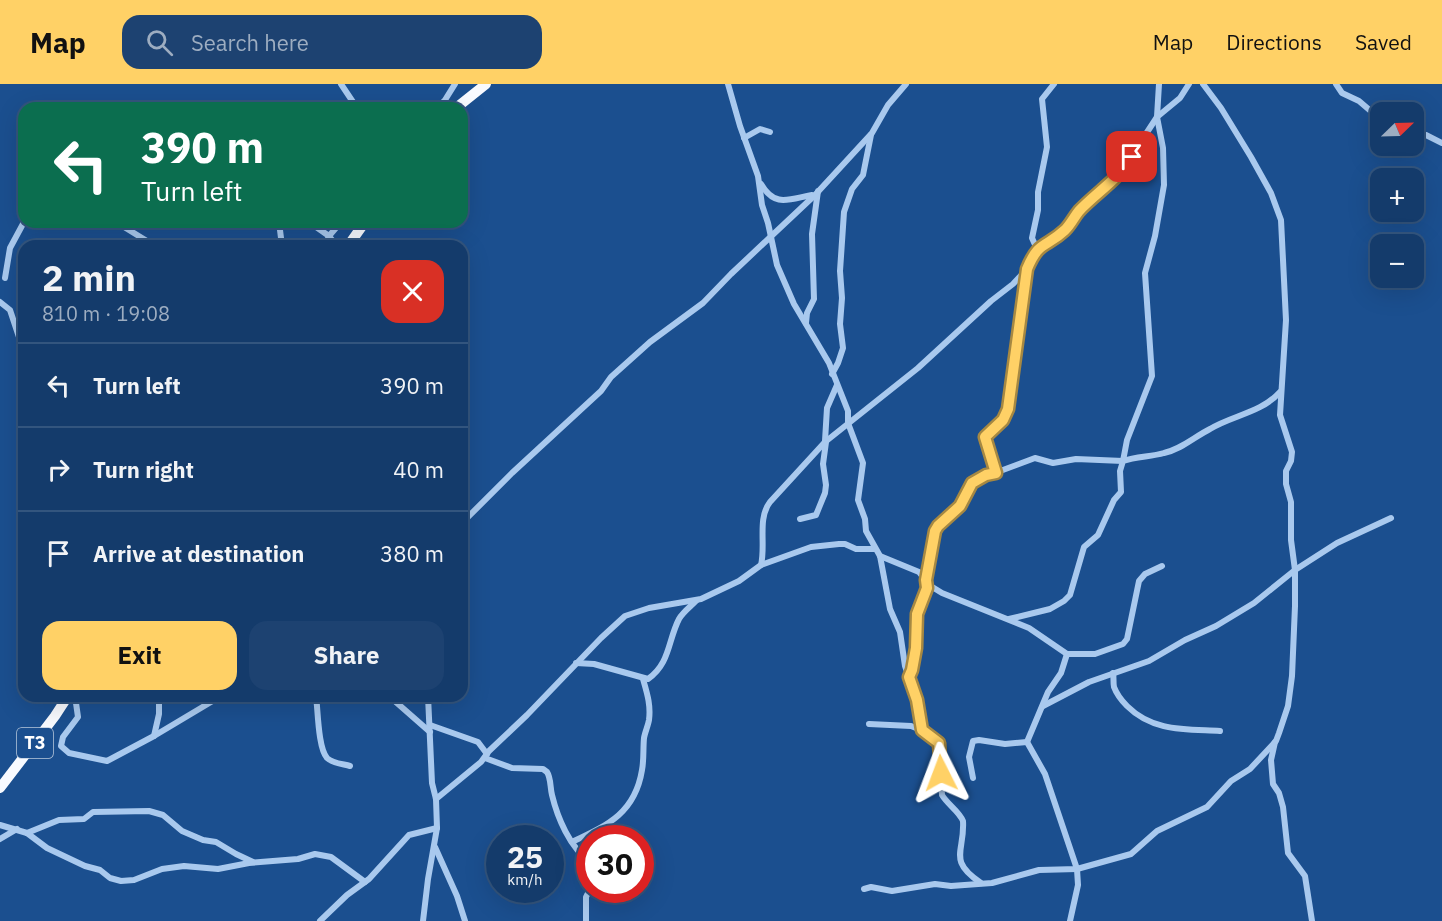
<!DOCTYPE html>
<html lang="en">
<head>
<meta charset="utf-8">
<style>
  :root { --surface:#143b6b; --page:#1d4271; --text:#f1f3f6; --muted:#9dadc1; --line:#33557e; --accent:#ffd166 }
  body { margin:0; font-family:"IBM Plex Sans",sans-serif; background:var(--page); color:var(--text); height:100vh; display:flex; flex-direction:column; font-size:22px; white-space:nowrap }
  * { box-sizing:border-box; margin:0 }
  p { font-size:20px; color:var(--muted) }
  .icon { flex:none; width:33px; height:33px; fill:none; stroke:currentColor; stroke-width:2; stroke-linecap:round; stroke-linejoin:round }
  .map { position:relative; flex:1; overflow:hidden }
  .sheet { position:absolute; left:18px; top:156px; width:450px; height:462px; display:flex; flex-direction:column; background:var(--surface); border-radius:18px; box-shadow:0 6px 24px #0002,0 0 0 2px var(--line) }
  .sheet>* { flex:none }
  .banner { position:absolute; left:18px; top:18px; width:450px; height:126px; border-radius:18px; box-shadow:0 6px 24px #0002,0 0 0 2px var(--line); background:#0b6e4f; color:#fff; overflow:hidden }
  .needle { width:39px; rotate:67deg }
  .controls { position:absolute; left:1370px; top:18px; display:grid; gap:12px }
  .controls a { display:grid; place-items:center; width:54px; height:54px; border-radius:12px; background:var(--surface); box-shadow:0 6px 24px #0002,0 0 0 2px var(--line); font-size:30px }
  .speed { position:absolute; left:486px; top:741px; display:flex; gap:12px; font-size:30px; font-weight:700; text-align:center }
  .speed>* { display:grid; place-content:center; width:78px; height:78px; border-radius:50%; background:var(--surface); box-shadow:0 6px 24px #0002,0 0 0 2px var(--line); line-height:1 }
  .speed small { font-size:15px; font-weight:400 }
  .speed .limit { border:9px solid #d22; background:#fff; color:#111 }
  .pin { position:absolute; display:grid; place-items:center; width:51px; height:51px; color:#fff; margin:-26px; border-radius:12px; box-shadow:0 3px 9px #0006 }
  .me { position:absolute; width:66px; margin:-33px; rotate:357deg; stroke-linejoin:round; filter:drop-shadow(0 0 4px #0008) }
  .turn { display:flex; align-items:center; gap:21px; height:126px; padding:0 24px; font-size:27px }
  .turn .icon { width:78px; height:78px; stroke-width:2.5 }
  .turn b { display:block; font-size:42px; line-height:51px }
  .round { display:grid; place-items:center; flex:none; width:63px; height:63px; border-radius:18px; background:var(--page) }
  .overview { display:flex; align-items:center; justify-content:space-between; height:102px; padding:0 24px }
  h1 { font-size:36px; font-weight:700; line-height:45px }
  .action { display:flex; gap:12px; margin-top:auto; padding:12px 24px }
  .action a { flex:1; height:69px; border-radius:18px; background:var(--accent); color:#111; font-size:24px; font-weight:700; line-height:69px; text-align:center }
  .action a+a { background:var(--page); color:var(--text) }
  ul { padding:0; list-style:none }
  li { display:flex; align-items:center; gap:18px; height:84px; padding:0 24px; border-top:2px solid var(--line) }
  li div { flex:1 }
  li b { display:block; font-size:22px }
  li em { font-style:normal }
  header { display:flex; align-items:center; gap:36px; box-sizing:border-box; height:84px; padding:0 30px; background:var(--accent); color:#111 }
  header strong { font-size:28px }
  nav { display:flex; gap:33px; margin-inline-start:auto; font-size:21px }
  .search { width:420px; height:54px; background:var(--page); display:flex; align-items:center; gap:15px; box-sizing:border-box; padding:0 21px; border-radius:18px; color:var(--muted); font-size:22px }
  .map>svg:first-child { display:block }
  .lines { fill:none; stroke-linecap:round; stroke-linejoin:round }
  .minor { stroke:#a9c9ee; stroke-width:6 }
  .trunk { stroke:#f8faff; stroke-width:10 }
  .route-casing { stroke:#a68842; stroke-width:15 }
  .route { stroke:#ffd166; stroke-width:10 }
  .labels { text-anchor:middle; stroke-width:4.5; stroke-linejoin:round; paint-order:stroke }
  .shield { fill:#1b4f8f; stroke:#bbcadd; stroke-width:1.5 }
  .shield-label { font-size:18px; font-weight:bold; fill:#fff }
</style>
</head>
<body>
<header>
<strong>Map</strong>
<div class="search"><svg class="icon" aria-label="search" viewBox="0 0 24 24"><circle cx="10" cy="10" r="6"/><path d="M15 15l6 6"/></svg>Search here</div>
<nav><a>Map</a><a>Directions</a><a>Saved</a></nav>
</header>
<div class="map">
<svg width="1442" height="837" viewBox="0 0 1442 837">
  <rect width="100%" height="100%" fill="#1b4f8f"/>
  <g class="lines">
    <g class="minor">
      <polyline points="341,0 357,24"/>
      <path d="M 728,0 L 740,42 L 758,92 L 762,121 L 768,139 L 777,181 L 794,220 L 829,279 L 848,327 L 848,339 L 863,379 L 858,416 L 865,435 L 866,447 L 880,472 L 890,525 L 900,548 L 905,582 L 917,616 L 920,642 L 922,646 L 939,659 L 942,711 C 948,721 959,727 963,737 C 965,768 947,776 981,799"/>
      <polyline points="1336,0 1342,9 1359,17 1380,35"/>
      <polyline points="437,24 445,16 455,0"/>
      <polyline points="1413,49 1426,51 1442,59"/>
      <polyline points="744,54 760,45 770,48"/>
      <path d="M 761,100 C 775,124 789,115 812,111"/>
      <polyline points="116,138 155,162"/>
      <polyline points="279,138 282,162"/>
      <polyline points="309,138 329,152 337,162"/>
      <polyline points="325,162 329,152 341,138"/>
      <polyline points="1037,165 1032,154 1038,126 1038,108 1047,63 1042,15 1054,0"/>
      <polyline points="5,194 10,164 24,138"/>
      <polyline points="0,218 10,226 24,268"/>
      <polyline points="806,239 807,229 814,215 812,150 818,107"/>
      <polyline points="832,290 838,279 843,264 840,240 842,214 840,187 844,128 852,105 863,91 871,51"/>
      <polyline points="825,357 827,324 837,301"/>
      <polyline points="996,389 985,353 1003,336 1008,325 1027,186"/>
      <polyline points="800,435 816,431 825,409 826,401 823,380 826,358"/>
      <polyline points="462,439 512,389 601,307 611,293 650,258 703,219 731,190 815,111 872,49 888,21 906,0"/>
      <polyline points="880,472 919,488 929,501 942,509 1029,544 1067,570 1095,570 1123,560 1127,555 1139,497 1145,490 1162,482"/>
      <polyline points="761,481 811,463 839,460 845,460 856,465 875,465"/>
      <path d="M 925,496 L 935,447 C 941,437 954,432 960,422 C 966,413 968,403 976,396 L 1035,374 L 1053,379 L 1076,375 L 1123,377 L 1127,356 L 1152,292 L 1145,189 L 1155,152 L 1164,101 L 1163,64 L 1157,33 L 1159,0"/>
      <path d="M 1009,535 L 1050,525 L 1064,517 L 1070,511 L 1084,463 L 1098,451 L 1114,416 L 1121,408 L 1120,387 L 1123,377 C 1136,372 1151,373 1164,369 C 1182,365 1194,353 1210,345 C 1233,331 1261,329 1280,308"/>
      <path d="M 576,579 L 594,580 L 648,595 C 670,580 668,556 679,535 C 683,528 690,523 696,517"/>
      <path d="M 1113,589 C 1114,594 1113,598 1114,603 C 1117,611 1122,617 1127,622 C 1153,648 1186,645 1220,647"/>
      <polyline points="909,593 912,586 916,564 917,530 927,504 927,498"/>
      <polyline points="75,612 78,633 63,653 61,662 69,669 107,677 154,652 221,612"/>
      <path d="M 316,612 C 318,626 318,664 327,674 C 332,679 343,680 350,682"/>
      <polyline points="389,612 430,648"/>
      <polyline points="1043,622 1089,598 1149,577 1185,556 1216,542 1254,519 1295,486 1337,459 1391,434"/>
      <polyline points="869,640 911,642 921,646"/>
      <polyline points="430,641 478,658 487,670"/>
      <polyline points="154,652 159,630 159,612"/>
      <polyline points="1027,658 1045,690 1077,785 1078,801 1070,837"/>
      <polyline points="1027,658 1048,608 1061,589 1067,570"/>
      <polyline points="1275,658 1271,676 1273,700 1279,709 1283,723 1288,769 1305,792 1312,837"/>
      <path d="M 485,674 L 512,684 L 543,685 L 547,688 C 551,694 550,703 552,711 C 557,732 570,765 590,777"/>
      <polyline points="973,694 969,673 973,657 979,656 1005,660 1027,658"/>
      <path d="M 436,715 L 481,678 L 489,667 L 527,631 L 601,554 L 625,532 L 649,524 L 701,515 L 739,497 L 761,481 C 766,461 757,435 770,418 L 825,358 L 918,284 L 991,217 L 1013,200 L 1027,185 L 1037,165 L 1063,148 L 1077,129 L 1119,91 L 1157,33 L 1180,14 L 1189,0"/>
      <polyline points="0,741 27,749 47,764 85,782 100,786 110,794 121,797 134,796 162,785 184,782 218,785 249,779 298,775 315,770 331,773 365,798"/>
      <polyline points="607,741 610,754"/>
      <polyline points="27,749 59,736 84,735 93,728 149,727 163,731 182,747 203,756 216,758 236,770 253,778"/>
      <polyline points="0,755 17,745"/>
      <path d="M 572,758 C 608,741 635,729 642,686 C 644,676 643,664 644,654 C 645,648 648,642 649,636 C 651,621 647,609 643,595"/>
      <polyline points="435,763 457,812 465,837"/>
      <polyline points="864,805 871,803 892,807 935,800 951,802 992,799 1039,786 1077,785 1131,770 1157,747 1207,723 1231,697 1250,685 1276,657 1279,649 1288,622 1292,592 1295,522 1295,486 1291,456 1291,418 1286,400 1286,387 1291,377 1292,368 1280,331 1286,236 1281,136 1271,109 1251,73 1221,24 1203,0"/>
      <polyline points="320,837 347,811 369,795 409,751 437,744"/>
      <polyline points="423,837 428,795 437,744 436,715 432,699 428,612"/>
      <polyline points="586,837 586,813 590,805"/>
    </g>
    <g class="trunk">
      <polyline points="456,24 486,0"/>
      <polyline points="348,162 365,138"/>
      <polyline points="0,704 55,632 68,612"/>
    </g>
  </g>
  <g class="lines">
    <g class="route-casing">
      <path id="route" d="M 941,689 L 939,659 L 922,646 L 917,616 L 909,593 L 912,586 L 916,564 L 917,530 L 927,504 L 926,496 L 935,447 L 938,442 L 960,422 L 972,399 L 986,391 L 996,389 L 985,353 L 1003,336 L 1008,325 L 1027,185 C 1039,156 1046,164 1065,146 C 1071,140 1074,133 1079,127 C 1097,108 1119,95 1132,73"/>
    </g>
    <use href="#route" class="route"/>
  </g>
  <g class="labels">
    <rect class="shield" x="17" y="644" width="36" height="30" rx="4.5"/>
    <g class="shield-label">
      <text x="35" y="665">T3</text>
    </g>
  </g>
</svg>
<div class="controls">
<a><svg class="needle" viewBox="-14 -14 28 28"><path d="M0-13l5 13h-10z" fill="#e53935"/><path d="M0 13l5-13h-10z" fill="#9dadc1"/></svg></a>
<a>+</a>
<a>−</a>
</div>
<div class="speed"><div>25<small>km/h</small></div><div class="limit">30</div></div>
<div class="pin" style="left:1132px;top:73px;background:#d93025"><svg class="icon" aria-label="arrive" viewBox="0 0 24 24"><path d="M6 21V4h12l-3 4 3 4H6"/></svg></div>
<svg class="me" style="left:941px;top:689px" viewBox="-20 -20 40 40"><path d="M0-17L14 15 0 8-14 15z" fill="#ffd166" stroke="#fff" stroke-width="4"/></svg>
<div class="banner">
<div class="turn"><svg class="icon" aria-label="left" viewBox="0 0 24 24"><path d="M17 20v-9H6M10 6l-5 5 5 5"/></svg><div><b>390 m</b>Turn left</div></div>
</div>
<section class="sheet">
<div class="overview"><div><h1>2 min</h1><p>810 m · 19:08</p></div><a class="round" style="background:#d93025;color:#fff"><svg class="icon" aria-label="close" viewBox="0 0 24 24"><path d="M6 6l12 12M18 6L6 18"/></svg></a></div>
<ul>
<li><svg class="icon" aria-label="left" viewBox="0 0 24 24"><path d="M17 20v-9H6M10 6l-5 5 5 5"/></svg><div><b>Turn left</b></div><em>390 m</em></li>
<li><svg class="icon" aria-label="right" viewBox="0 0 24 24"><path d="M7 20v-9h11M14 6l5 5-5 5"/></svg><div><b>Turn right</b></div><em>40 m</em></li>
<li><svg class="icon" aria-label="arrive" viewBox="0 0 24 24"><path d="M6 21V4h12l-3 4 3 4H6"/></svg><div><b>Arrive at destination</b></div><em>380 m</em></li>
</ul>
<div class="action"><a>Exit</a><a>Share</a></div>
</section>
</div>
</body>
</html>
